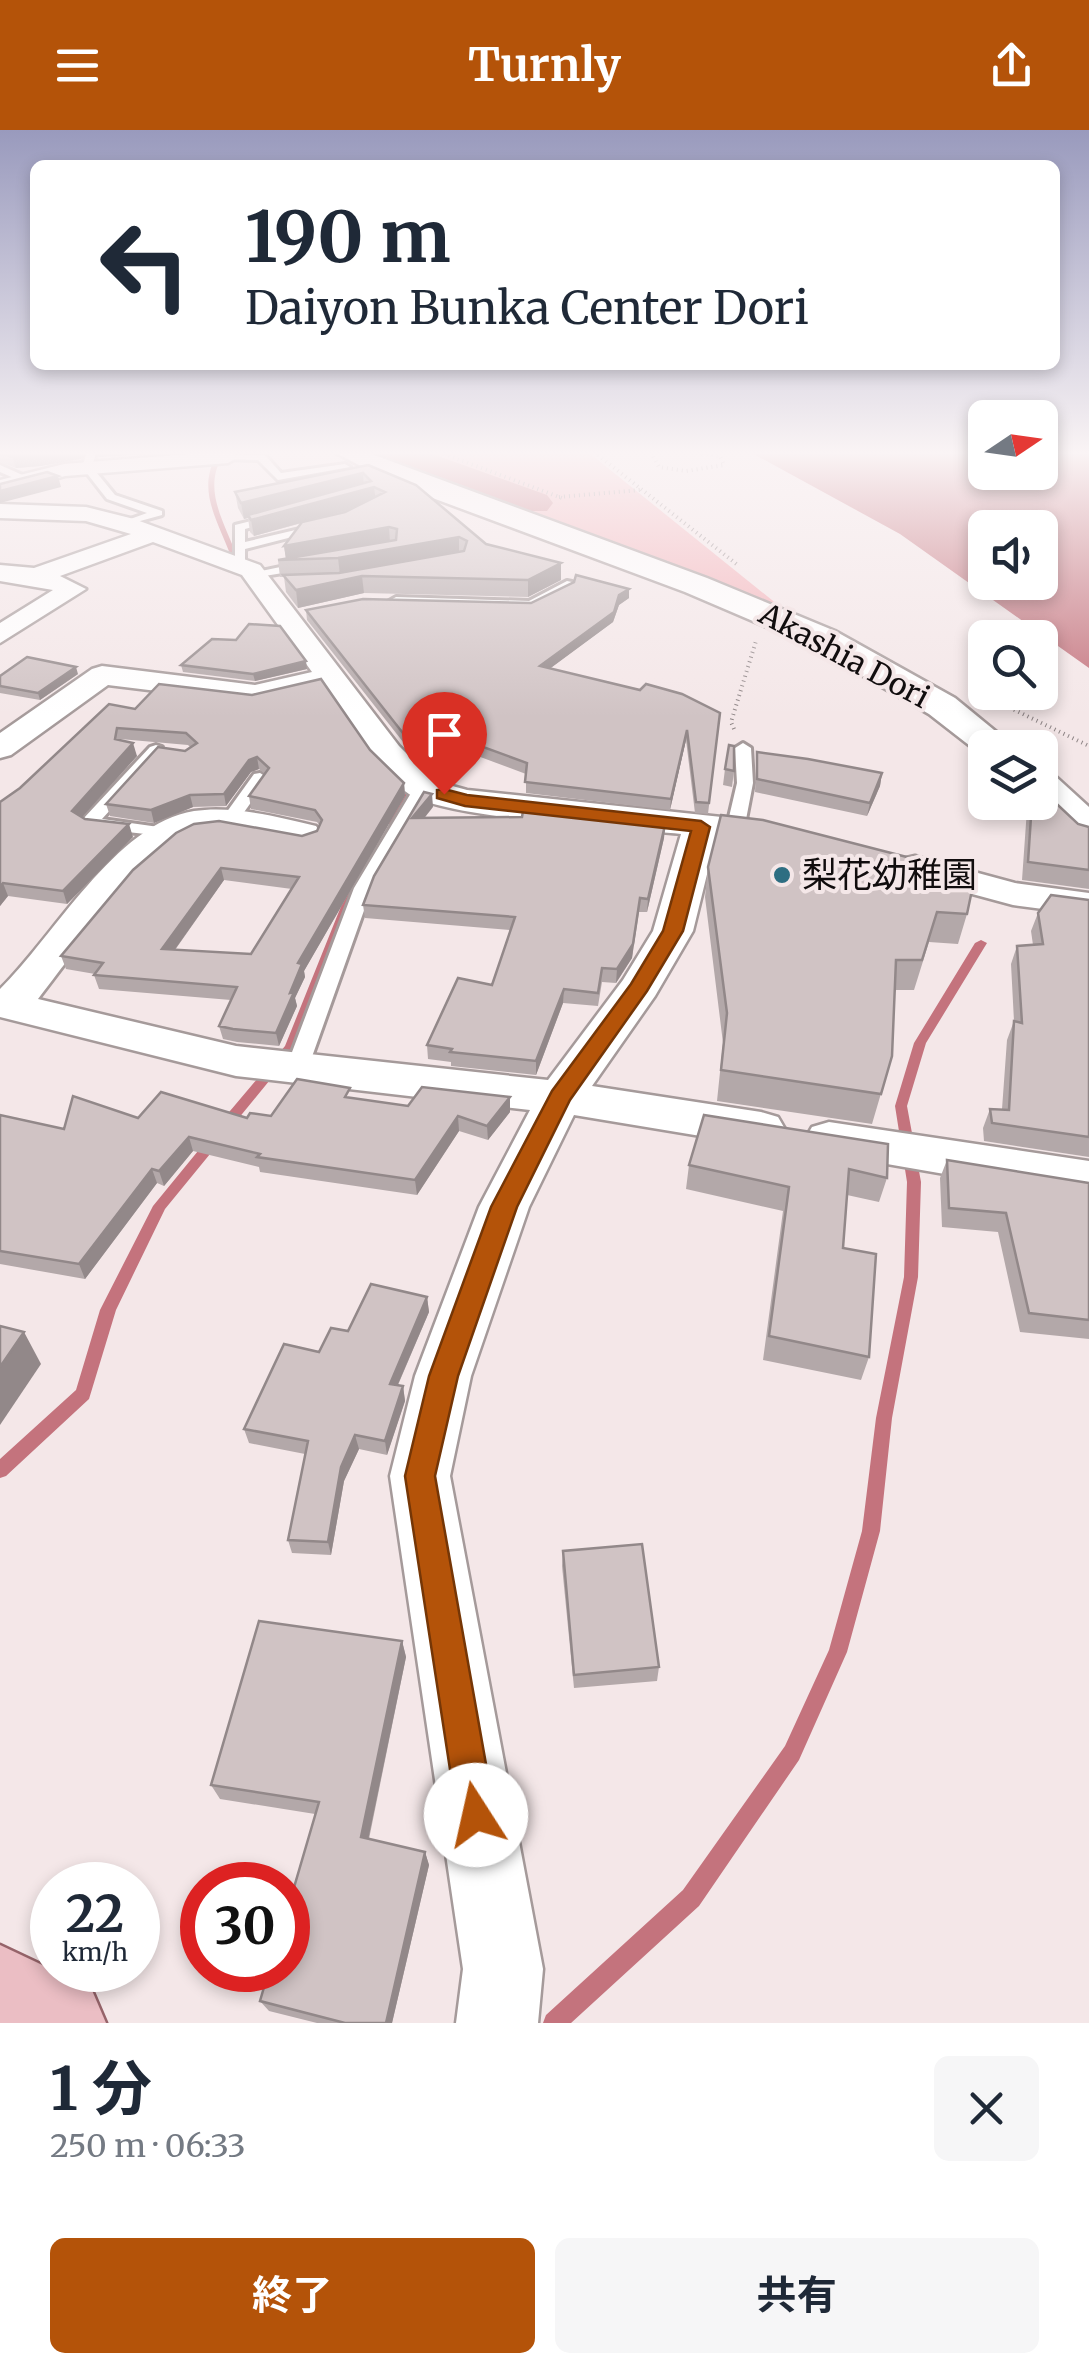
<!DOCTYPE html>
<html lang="ja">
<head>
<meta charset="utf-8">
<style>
  :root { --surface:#fff; --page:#f6f6f7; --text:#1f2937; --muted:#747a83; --accent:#b45309 }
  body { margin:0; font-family:Merriweather,"Noto Sans JP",serif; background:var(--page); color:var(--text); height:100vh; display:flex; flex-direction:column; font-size:38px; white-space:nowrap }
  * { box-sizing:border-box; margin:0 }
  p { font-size:32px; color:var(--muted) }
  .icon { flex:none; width:55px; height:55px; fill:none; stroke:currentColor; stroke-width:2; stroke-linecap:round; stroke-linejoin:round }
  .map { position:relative; height:1893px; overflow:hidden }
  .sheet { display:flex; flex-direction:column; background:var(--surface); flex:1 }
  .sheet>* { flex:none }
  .guide { position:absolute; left:30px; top:30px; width:1030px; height:210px; border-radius:15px; box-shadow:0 5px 15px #0003; background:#fff; color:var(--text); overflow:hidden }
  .needle { width:65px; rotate:77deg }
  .controls { position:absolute; left:968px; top:270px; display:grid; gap:20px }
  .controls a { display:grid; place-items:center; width:90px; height:90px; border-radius:15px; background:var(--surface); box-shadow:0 5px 15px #0003; font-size:50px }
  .speed { position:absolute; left:30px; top:1732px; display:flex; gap:20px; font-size:50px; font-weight:700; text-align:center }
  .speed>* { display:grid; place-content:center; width:130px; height:130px; border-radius:50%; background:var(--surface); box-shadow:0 5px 15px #0003; line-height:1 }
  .speed small { font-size:25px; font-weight:400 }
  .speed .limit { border:15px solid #d22; background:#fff; color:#111 }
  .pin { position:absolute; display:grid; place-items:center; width:85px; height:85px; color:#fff; margin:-102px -42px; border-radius:50% 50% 50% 0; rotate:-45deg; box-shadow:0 0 10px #0007 }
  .pin .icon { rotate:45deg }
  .me { position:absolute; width:110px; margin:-55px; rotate:350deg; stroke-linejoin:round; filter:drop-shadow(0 0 8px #0008) }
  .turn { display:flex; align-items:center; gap:35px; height:210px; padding:0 50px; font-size:45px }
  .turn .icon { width:130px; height:130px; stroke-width:2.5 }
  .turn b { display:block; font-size:70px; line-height:85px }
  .round { display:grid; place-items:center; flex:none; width:105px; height:105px; border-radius:15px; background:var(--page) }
  .head { display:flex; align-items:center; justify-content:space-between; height:170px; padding:0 50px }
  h1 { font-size:60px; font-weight:700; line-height:75px }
  .button { display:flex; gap:20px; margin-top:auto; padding:20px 50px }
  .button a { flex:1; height:115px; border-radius:15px; background:var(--accent); color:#fff; font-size:40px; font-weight:700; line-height:115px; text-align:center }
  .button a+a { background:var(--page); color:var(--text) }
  header { display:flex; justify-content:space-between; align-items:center; height:130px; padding:0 50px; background:var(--accent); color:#fff; font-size:45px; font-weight:700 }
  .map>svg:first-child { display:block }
  .green { fill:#f3b1b8 }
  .water { fill:#c4737d; fill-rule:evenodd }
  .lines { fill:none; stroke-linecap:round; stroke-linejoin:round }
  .stream { fill:#c4737d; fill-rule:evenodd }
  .river { fill:#c4737d; fill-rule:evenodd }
  .service-casing { stroke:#a59a9a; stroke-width:6 }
  .minor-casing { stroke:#a59a9a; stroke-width:5 }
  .tertiary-casing { stroke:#a59a9a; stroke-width:5 }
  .primary-casing { stroke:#96646a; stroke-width:5 }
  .path { stroke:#8e8586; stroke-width:4; stroke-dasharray:1 4; stroke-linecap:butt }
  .service { fill:#fff; fill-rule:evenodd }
  .minor { fill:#fff; fill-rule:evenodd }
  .tertiary { fill:#fff; fill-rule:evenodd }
  .primary { fill:#ebbec4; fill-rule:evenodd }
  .wall { fill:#b3a8a9; fill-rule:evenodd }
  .shaded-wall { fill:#928889 }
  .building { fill:#d0c3c4; stroke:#928889; stroke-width:2.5; fill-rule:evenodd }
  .route { fill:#b45309; stroke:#753606; stroke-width:2.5 }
  .poi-dot { fill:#2e6e82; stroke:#f4e7e8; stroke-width:4 }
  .labels { text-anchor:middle; stroke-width:8; stroke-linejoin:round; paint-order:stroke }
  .far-street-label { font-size:30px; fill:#110d0e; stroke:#f4e7e8 }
  .poi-label { font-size:35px; fill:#110d0e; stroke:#f4e7e8; text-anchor:start }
</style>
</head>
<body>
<header><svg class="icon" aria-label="menu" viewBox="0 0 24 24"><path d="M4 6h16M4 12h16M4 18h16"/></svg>Turnly<svg class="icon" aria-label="share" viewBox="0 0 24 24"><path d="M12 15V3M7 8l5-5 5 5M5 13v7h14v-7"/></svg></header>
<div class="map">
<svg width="1089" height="1893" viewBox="0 0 1089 1893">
  <rect width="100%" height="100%" fill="#f4e7e8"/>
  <polygon class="green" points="365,322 588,322 793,487 369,325"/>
  <path class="water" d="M 750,322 L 985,322 L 985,342 L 1040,342 L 1040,322 L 1089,322 L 1089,538 L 900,404 ZM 985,398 L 1040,398 L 1040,452 L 985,452 Z"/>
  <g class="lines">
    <g class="stream">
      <path d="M 219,322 L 225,322 C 201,357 223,389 236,424 L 233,426 L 230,424 C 217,389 195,357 219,322 Z"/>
      <polygon points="400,651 410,658 394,692 392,694 386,694 384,692 400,659 395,654"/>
      <polygon points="361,736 366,739 296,918 229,1000 219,1000 217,997 219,994 285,916 356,739"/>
      <polygon points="981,810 987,813 926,913 907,976 921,1052 918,1147 892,1288 880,1401 847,1522 799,1630 699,1776 571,1893 543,1893 546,1885 683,1760 785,1616 829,1520 862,1401 876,1288 904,1147 907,1052 895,976 914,913 975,813"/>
      <polygon points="212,1008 217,1010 219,1013 165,1079 116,1180 89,1269 6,1346 0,1348 0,1329 76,1260 100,1180 153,1076 207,1010"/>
    </g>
    <polygon class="river" points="378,322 427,322 547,365 553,373 547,381 521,381 383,329"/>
    <g class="service-casing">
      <g id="service">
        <polygon points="87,322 96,323 92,337 115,365 162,381 162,385 122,396 122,392 147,383 107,369 82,337"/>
        <polygon points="228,324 265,325 281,343 345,334 350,337 278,350 258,330 224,329"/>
        <polygon points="0,335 27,347 28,349 23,352 0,342"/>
        <polygon points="275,385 279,390 245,399 245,412 321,394 327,398 245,419 245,435 235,438 235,395"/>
        <polygon points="309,431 315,435 313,438 253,448 247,444"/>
        <polygon points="567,451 572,452 572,458 531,479 396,475 389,471 396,467 529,471"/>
        <polygon points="743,613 751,618 753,653 744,700 735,705 726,700 737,653 735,618"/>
        <polygon points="156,615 162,617 162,623 102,689 166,698 175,703 172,707 83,697 83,689 150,617"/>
        <polygon points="260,643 268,648 233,698 221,698 221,690 254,644"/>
        <polygon points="422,653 430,658 372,758 308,938 297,946 289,943 286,938 354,758 414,658"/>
      </g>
    </g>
    <g class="minor-casing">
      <g id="minor">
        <polygon points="215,322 232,322 238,327 228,333 65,346 0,364 0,350 64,334"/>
        <path d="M 0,374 L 86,377 L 134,389 L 260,435 L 399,616 L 434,651 L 467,660 L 731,688 L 743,692 L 749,699 L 743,706 L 716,708 L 693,801 L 655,866 L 592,956 L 761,982 L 778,987 L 785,999 L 778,1011 L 761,1016 L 574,985 L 529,1077 L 471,1246 L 450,1346 L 543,1839 L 538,1893 L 456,1893 L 463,1839 L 390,1346 L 415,1246 L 479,1077 L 530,980 L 236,946 L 0,887 L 0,859 C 53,808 116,693 194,681 C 232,675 279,687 316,696 L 321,704 L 316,712 L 303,715 C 271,709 228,694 196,703 C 149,716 70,828 38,869 L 236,916 L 548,950 L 623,850 L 653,801 L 681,704 C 628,698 446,689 409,664 C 374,640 348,591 323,557 L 255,573 L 108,555 L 11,625 L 0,628 L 0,603 L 92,539 L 102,536 L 255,555 L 312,542 L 242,445 L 153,412 L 60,446 L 86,459 L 0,513 L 0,493 L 53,460 L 0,451 L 0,435 L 34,438 L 131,404 L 86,391 L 0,388 Z"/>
        <polygon points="915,726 1015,753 1089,763 1089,785 1013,775 902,745 897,737 902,729"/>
        <polygon points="829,992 1089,1031 1089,1069 812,1021 805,1009 812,997"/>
      </g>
    </g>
    <g class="tertiary-casing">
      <g id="tertiary">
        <polygon points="334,322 366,322 707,448 835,501 955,568 1016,618 985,618 983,626 929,584 811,516 685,462 395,354"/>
        <polygon points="1040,642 1054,645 1089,677 1089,713 1074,709 1036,672 1040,672"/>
      </g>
    </g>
    <g class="primary-casing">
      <polygon id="primary" points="0,1815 91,1858 106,1893 0,1893"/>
    </g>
    <g class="path">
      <polyline points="439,322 562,368"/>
      <polyline points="594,322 739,436"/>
      <polyline points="651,322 659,337 686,341 724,335 720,326 692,322"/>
      <polyline points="559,367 640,360"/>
      <polyline points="996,571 1089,616"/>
      <polyline points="734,599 731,592 756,511"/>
    </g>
    <use href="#service" class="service"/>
    <use href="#minor" class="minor"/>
    <use href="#tertiary" class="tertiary"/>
    <use href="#primary" class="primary"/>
  </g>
  <g class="wall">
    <polygon points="0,322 81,329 40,336 16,338 0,332"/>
    <polygon points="368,335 486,414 561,433 561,450 528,467 364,463 298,478 286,462 284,447 280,447 278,430 286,428 284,416 302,393 254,406 250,402 248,388 244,389 238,378 235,362"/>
    <polygon points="629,468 619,475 613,492 550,538 720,583 708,684 695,683 686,610 670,680 526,663 526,644 475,625 453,652 436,648 418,631 307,490 306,480 531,473"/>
    <polygon points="181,535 307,539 255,551 183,542"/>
    <polygon points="78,544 40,570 0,563 0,546"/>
    <path d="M 109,574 L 370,620 L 404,653 L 405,666 L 304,841 L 305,847 L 295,868 L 297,876 L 279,916 L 237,912 L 223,909 L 219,896 L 231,870 L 99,859 L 94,845 L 95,844 L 66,839 L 61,826 L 133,740 L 302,706 L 317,701 L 320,696 L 317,692 L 251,679 L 249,666 L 265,644 L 259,639 L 251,642 L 226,676 L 193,677 L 154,693 L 110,686 L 106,674 L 190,617 L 188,615 L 120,609 L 137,626 L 82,687 L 133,707 L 67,774 L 8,766 L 0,776 L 0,672 L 20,658 ZM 224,750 L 292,759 L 251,824 L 175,820 Z"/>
    <polygon points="757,622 882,643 880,656 867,686 755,662"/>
    <polygon points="725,639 734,641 732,657 723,655"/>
    <polygon points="1029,672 1040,672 1078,694 1089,697 1089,759 1022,750 1027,679"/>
    <polygon points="433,677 424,688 665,695 664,708 647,782 639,782 632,828 616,853 602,852 598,876 563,873 536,945 451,936 451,932 428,929 427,915 492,855 510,800 365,788 363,775 374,746"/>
    <polygon points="708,737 967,784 958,814 929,812 914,860 895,860 892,926 872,994 717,971 723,913 705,767"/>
    <polygon points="1089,770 1089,1027 984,1011 983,998 990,979 1002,979 1007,910 1014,891 1011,834 1017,816 1033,815 1031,801 1038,783"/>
    <polygon points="351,968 408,976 510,982 488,1010 459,1001 417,1065 260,1042 259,1037 193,1021 164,1056 157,1053 85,1149 0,1134 0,985 64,999 138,988 247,988 271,986"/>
    <polygon points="704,985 887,1048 879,1072 847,1065 843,1118 869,1227 861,1250 763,1230 783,1081 686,1059 689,1035"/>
    <polygon points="947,1030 1089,1053 1089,1209 1020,1202 998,1102 942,1097 940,1048"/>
    <polygon points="427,1167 429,1182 398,1255 403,1256 405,1271 387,1325 359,1319 344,1351 331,1425 292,1423 288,1410 305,1324 249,1313 244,1299 319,1222 348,1201"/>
    <polygon points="563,1421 659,1537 657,1551 574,1558 562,1436"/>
    <polygon points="402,1511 406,1527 369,1709 425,1722 429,1735 392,1893 317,1893 269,1881 260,1871 315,1684 220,1669 211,1655"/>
  </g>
  <g class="shaded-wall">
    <polygon points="55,322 85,322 81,329 40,336 16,338 12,327"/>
    <polygon points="97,322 179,322 99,327"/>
    <polygon points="363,343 364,358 244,389 241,373"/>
    <polygon points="58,346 61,357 0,373 0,361"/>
    <polygon points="374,357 376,372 254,406 251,390"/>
    <polygon points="389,397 390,413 286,430 284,416"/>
    <polygon points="459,407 459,423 340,445 338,428"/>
    <polygon points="561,433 561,450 528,467 528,450"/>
    <polygon points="362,446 364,463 298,478 296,460"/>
    <polygon points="629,459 629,468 619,475 613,492 540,546 540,536 619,465"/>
    <polygon points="306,531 307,539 255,551 253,544"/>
    <polygon points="76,537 78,544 40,570 38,563"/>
    <polygon points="687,600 686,610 670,680 671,669"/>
    <polygon points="133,613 137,626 76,694 72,681"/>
    <polygon points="475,614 475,625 453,652 452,641"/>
    <polygon points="257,627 259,639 251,642 226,676 224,664 249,630"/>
    <polygon points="882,643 880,656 867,686 870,673"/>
    <polygon points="404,653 405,666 304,841 305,847 295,868 297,876 279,916 276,903 298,833"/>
    <polygon points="432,664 433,677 414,701 412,688"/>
    <polygon points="190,665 193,677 154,693 151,680"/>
    <polygon points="129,694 133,707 67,774 63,761"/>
    <polygon points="665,695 664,708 647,782 648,769"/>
    <polygon points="221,738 224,750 166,832 162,819"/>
    <polygon points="3,753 8,766 0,776 0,757"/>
    <polygon points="640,768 632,828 616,853 617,839"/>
    <polygon points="564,859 563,873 536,945 536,931"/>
    <polygon points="510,967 510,982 488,1010 487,996"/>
    <polygon points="458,986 459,1001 417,1065 415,1050"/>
    <polygon points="189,1007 193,1021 164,1056 159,1041"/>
    <polygon points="152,1039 157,1053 85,1149 79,1134"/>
    <polygon points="427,1167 429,1182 392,1268 390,1254"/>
    <polygon points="24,1202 41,1234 0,1295 0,1237"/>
    <polygon points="403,1256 405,1271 387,1325 385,1311"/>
    <polygon points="355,1305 359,1319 344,1351 331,1425 328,1412 341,1337"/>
    <polygon points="402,1511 406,1527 366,1720 361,1707"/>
    <polygon points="425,1722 429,1735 392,1893 386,1893"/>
  </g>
  <g class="building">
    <polygon points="0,322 55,322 12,327"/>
    <polygon points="368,335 416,355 486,414 561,433 528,450 362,446 296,460 283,445 339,443 464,421 467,411 459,407 338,428 278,430 396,410 397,399 389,397 284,416 302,392 345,382 385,362 374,357 251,390 248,385 371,351 363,343 241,373 235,362"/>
    <polygon points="47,342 58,346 0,361 0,354"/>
    <polygon points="576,445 629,459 619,465 614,482 540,536 640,560 646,554 682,564 720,583 709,673 696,672 687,600 671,669 525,652 527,633 475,614 452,641 435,637 417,621 306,480 363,469 531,473 574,452"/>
    <polygon points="249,494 280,496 306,531 253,544 181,535 212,509 236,510"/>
    <polygon points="27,527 76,537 38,563 0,556 0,546"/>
    <path d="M 321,549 L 370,620 L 404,653 L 298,833 L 302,834 L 290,863 L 294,862 L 276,903 L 233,899 L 219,896 L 237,857 L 94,845 L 103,833 L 61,826 L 133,740 L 176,703 L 194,694 L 219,691 L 302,706 L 317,701 L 322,690 L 315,680 L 249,666 L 269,638 L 257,627 L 249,630 L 224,664 L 190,665 L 151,680 L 106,674 L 158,617 L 185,621 L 197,613 L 186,603 L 117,598 L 115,609 L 133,613 L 72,681 L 85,689 L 129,694 L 63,761 L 3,753 L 0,757 L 0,672 L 20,658 L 109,574 L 135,579 L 159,554 L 252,565 ZM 221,738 L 299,747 L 251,824 L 162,819 Z"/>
    <polygon points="729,615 734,616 734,641 725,639"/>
    <polygon points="757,622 808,629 882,643 870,673 757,649"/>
    <polygon points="424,662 432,664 412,688 522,687 523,681 665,695 648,769 640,768 633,814 617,839 602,838 598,863 564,859 536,931 450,922 452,919 427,915 458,848 492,855 515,787 363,775 374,746"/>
    <polygon points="1040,662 1045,663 1078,694 1089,697 1089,740 1028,732 1032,672 1040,672"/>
    <polygon points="721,685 763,690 934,734 976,741 967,784 937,782 922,830 896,830 892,926 881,964 721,940 727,883 708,737"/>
    <polygon points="1051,765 1089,770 1089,1007 992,993 990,979 1009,980 1014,891 1022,893 1017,816 1043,814 1038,783"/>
    <polygon points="297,949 350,958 345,967 408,976 422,957 510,967 487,996 458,986 415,1050 257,1027 260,1024 189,1007 159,1041 152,1039 79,1134 0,1121 0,985 64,999 73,966 138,988 161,962 247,988 250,983 271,986"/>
    <polygon points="704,985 888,1014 887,1048 849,1039 843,1118 876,1124 869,1227 769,1206 789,1057 689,1035"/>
    <polygon points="947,1030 1089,1053 1089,1190 1029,1183 1006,1083 949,1078"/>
    <polygon points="371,1154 427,1167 390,1254 403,1256 385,1311 355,1305 341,1337 328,1412 288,1410 308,1311 244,1299 284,1214 319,1222 331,1198 348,1201"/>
    <polygon points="0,1196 24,1202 0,1237"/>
    <polygon points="642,1414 659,1537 574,1545 563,1421"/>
    <polygon points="259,1491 402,1511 361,1707 425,1722 386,1893 345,1893 260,1871 269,1840 288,1840 288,1778 319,1672 211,1655"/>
  </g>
  <linearGradient id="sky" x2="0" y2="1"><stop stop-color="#999abd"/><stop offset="0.55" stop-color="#faf4f5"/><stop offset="1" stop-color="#faf4f5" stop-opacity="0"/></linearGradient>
  <rect width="1089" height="587" fill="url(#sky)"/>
  <polygon class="route" points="444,659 467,665 701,691 710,697 683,801 647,861 570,970 517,1077 458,1246 435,1346 495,1685 489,1698 476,1703 463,1698 457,1685 405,1346 429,1246 491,1077 552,961 631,854 663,801 691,701 465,676 437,668 437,660"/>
  <circle class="poi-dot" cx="782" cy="745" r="10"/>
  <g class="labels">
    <g class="far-street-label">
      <text transform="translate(844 526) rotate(28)" y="10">Akashia Dori</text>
    </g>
    <g class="poi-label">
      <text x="802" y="757">梨花幼稚園</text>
    </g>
  </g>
</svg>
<div class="controls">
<a><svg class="needle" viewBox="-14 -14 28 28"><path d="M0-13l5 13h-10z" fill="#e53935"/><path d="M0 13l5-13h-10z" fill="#747a83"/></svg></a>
<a><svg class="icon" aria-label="sound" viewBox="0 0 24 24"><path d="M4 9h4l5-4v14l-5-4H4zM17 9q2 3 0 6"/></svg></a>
<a><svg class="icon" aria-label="search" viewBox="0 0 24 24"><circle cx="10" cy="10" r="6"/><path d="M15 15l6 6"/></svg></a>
<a><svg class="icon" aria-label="layers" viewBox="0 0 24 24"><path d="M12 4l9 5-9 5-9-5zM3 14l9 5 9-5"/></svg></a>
</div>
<div class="speed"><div>22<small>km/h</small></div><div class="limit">30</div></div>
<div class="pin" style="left:444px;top:664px;background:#d93025"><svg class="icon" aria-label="arrive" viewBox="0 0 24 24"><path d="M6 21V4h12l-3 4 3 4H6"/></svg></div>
<svg class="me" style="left:476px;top:1685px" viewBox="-20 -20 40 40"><circle r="19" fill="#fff"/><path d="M0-13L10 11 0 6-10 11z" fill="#b45309"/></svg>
<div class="guide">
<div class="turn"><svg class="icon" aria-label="left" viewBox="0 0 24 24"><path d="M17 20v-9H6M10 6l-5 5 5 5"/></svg><div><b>190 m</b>Daiyon Bunka Center Dori</div></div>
</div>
</div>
<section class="sheet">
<div class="head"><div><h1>1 分</h1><p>250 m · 06:33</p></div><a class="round"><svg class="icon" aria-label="close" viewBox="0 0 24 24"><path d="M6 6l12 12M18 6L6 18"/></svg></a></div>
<div class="button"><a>終了</a><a>共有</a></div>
</section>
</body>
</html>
